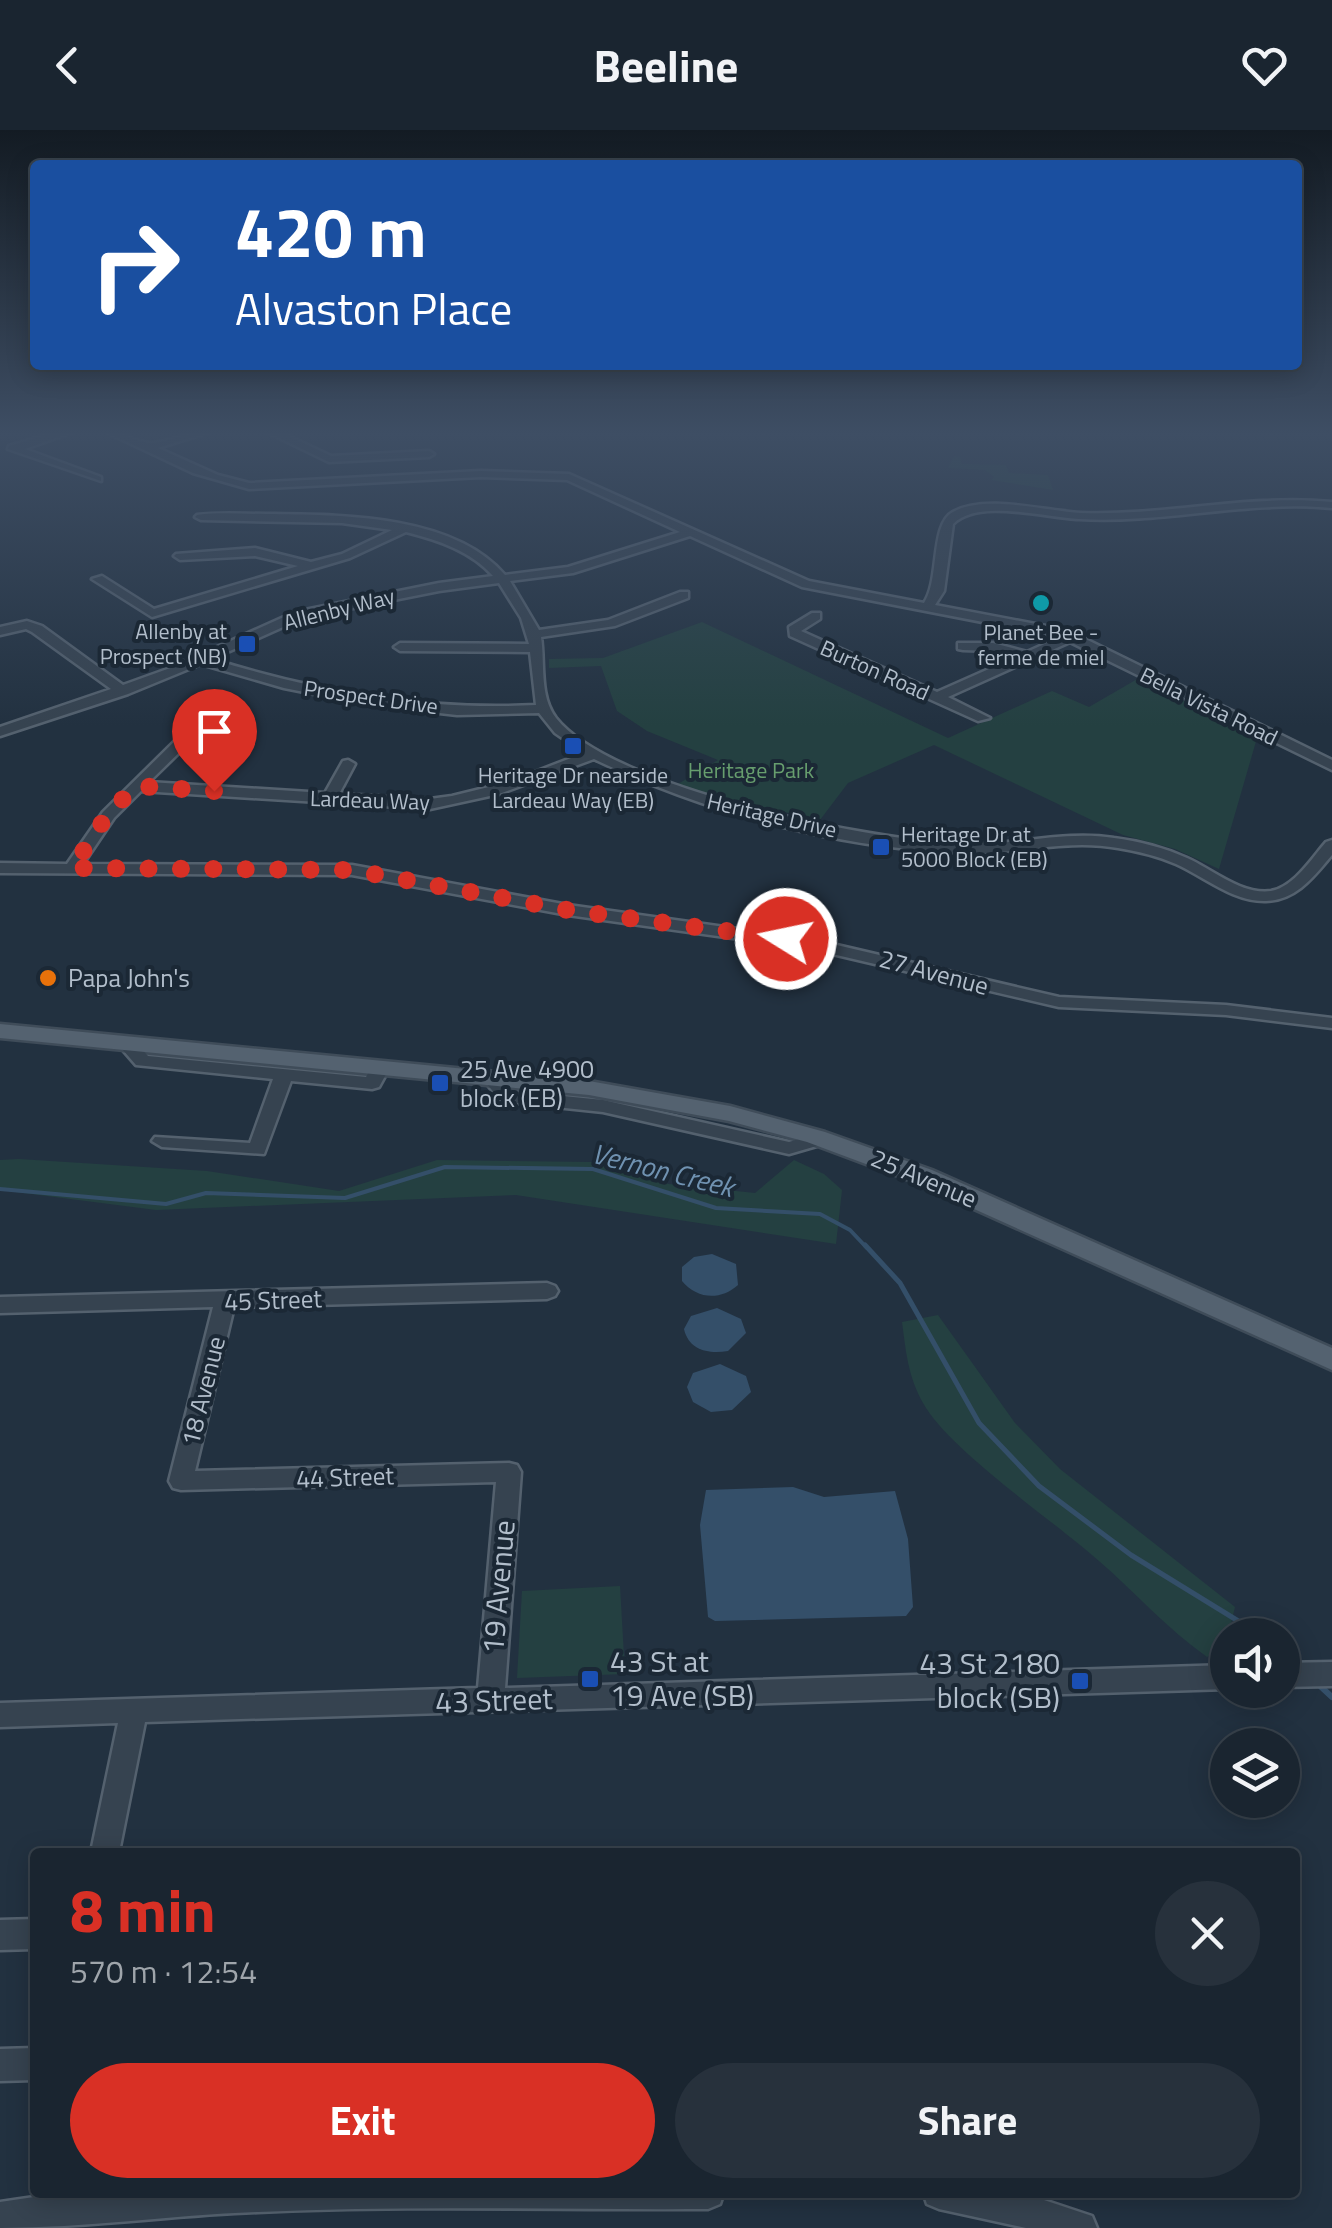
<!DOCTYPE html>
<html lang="en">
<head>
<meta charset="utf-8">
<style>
  :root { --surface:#1a2530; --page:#27313c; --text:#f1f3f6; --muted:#9fa5ab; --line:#38424c; --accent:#d93025 }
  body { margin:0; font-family:"Titillium Web",sans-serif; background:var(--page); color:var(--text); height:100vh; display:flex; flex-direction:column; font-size:38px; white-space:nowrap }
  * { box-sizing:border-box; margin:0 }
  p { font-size:32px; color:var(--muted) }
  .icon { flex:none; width:55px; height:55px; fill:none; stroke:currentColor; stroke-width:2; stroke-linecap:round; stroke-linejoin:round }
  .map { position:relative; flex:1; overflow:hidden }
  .panel { position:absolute; left:30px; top:1718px; width:1270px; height:350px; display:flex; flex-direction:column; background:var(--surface); border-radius:10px; box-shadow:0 5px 25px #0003,0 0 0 2px var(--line) }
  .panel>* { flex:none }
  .hud { position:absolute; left:30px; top:30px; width:1272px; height:210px; border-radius:10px; box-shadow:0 5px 25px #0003,0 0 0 2px var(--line); background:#1a4fa0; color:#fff; overflow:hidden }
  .tools { position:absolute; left:1210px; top:1488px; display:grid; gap:20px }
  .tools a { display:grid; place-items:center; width:90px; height:90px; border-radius:50%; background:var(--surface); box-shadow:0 5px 25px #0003,0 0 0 2px var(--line); font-size:50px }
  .pin { position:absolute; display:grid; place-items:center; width:85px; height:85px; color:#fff; margin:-102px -42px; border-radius:50% 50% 50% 0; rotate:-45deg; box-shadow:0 0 10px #0007 }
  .pin .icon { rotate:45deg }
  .me { position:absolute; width:110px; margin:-55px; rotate:280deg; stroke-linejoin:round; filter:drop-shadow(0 0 8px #0008) }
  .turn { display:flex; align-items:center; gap:35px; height:210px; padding:0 40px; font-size:45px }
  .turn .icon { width:130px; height:130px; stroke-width:2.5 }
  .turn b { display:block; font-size:70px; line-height:85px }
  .round { display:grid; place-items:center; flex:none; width:105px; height:105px; border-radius:52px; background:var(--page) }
  .summary { display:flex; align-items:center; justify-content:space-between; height:170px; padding:0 40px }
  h1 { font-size:60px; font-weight:700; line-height:75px; color:var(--accent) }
  .action { display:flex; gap:20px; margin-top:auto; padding:20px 40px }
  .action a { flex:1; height:115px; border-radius:60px; background:var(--accent); color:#fff; font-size:40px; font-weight:700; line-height:115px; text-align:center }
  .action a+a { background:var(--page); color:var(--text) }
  header { display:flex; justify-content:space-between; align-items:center; height:130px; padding:0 40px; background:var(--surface); font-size:45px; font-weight:700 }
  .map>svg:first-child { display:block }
  .green { fill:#244041 }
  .water { fill:#344f69 }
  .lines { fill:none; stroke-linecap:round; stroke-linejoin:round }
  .stream-far2 { stroke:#344f69; stroke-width:4 }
  .stream-far1 { stroke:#344f69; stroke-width:5 }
  .stream { stroke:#344f69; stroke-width:6 }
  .minor-casing { stroke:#54616e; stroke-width:5 }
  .major-casing { stroke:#3f4c59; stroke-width:5 }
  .minor { fill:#364350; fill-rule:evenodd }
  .major { fill:#546270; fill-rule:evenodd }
  .route { stroke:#d93025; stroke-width:18; stroke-dasharray:0 32.4 }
  .culture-dot { fill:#0f9aa8; stroke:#1b2835; stroke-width:4 }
  .transit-dot { fill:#1a4fb4; stroke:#1b2835; stroke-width:4 }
  .food-dot { fill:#e8710a; stroke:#1b2835; stroke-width:4 }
  .labels { text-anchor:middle; stroke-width:8; stroke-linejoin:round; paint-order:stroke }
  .far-street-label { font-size:22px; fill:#b2becb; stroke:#1b2835 }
  .far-poi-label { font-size:22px; fill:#b2becb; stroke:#1b2835 }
  .far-park-label { font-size:22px; fill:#679e6e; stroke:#1b2835 }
  .street-label { font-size:25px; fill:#b2becb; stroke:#1b2835 }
  .poi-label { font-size:25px; fill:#b2becb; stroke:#1b2835; text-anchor:start }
  .water-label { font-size:28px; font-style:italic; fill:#7092b1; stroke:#1b2835 }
  .near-street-label { font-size:30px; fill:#b2becb; stroke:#1b2835 }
  .near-poi-label { font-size:30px; fill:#b2becb; stroke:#1b2835; text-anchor:start }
</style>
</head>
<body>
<header><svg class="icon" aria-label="back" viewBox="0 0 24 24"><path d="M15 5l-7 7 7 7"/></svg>Beeline<svg class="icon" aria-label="heart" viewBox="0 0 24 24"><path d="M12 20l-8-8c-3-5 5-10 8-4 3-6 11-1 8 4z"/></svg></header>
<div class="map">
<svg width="1332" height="2098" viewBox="0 0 1332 2098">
  <rect width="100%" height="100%" fill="#223140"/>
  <g class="green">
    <polygon points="954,326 960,327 962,334 1006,335 1009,343 1048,345 1053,360 991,350 994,347 985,340 948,338"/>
    <polygon points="702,492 948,608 1052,561 1089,577 1139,548 1257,608 1219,739 1175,719 1123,705 934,615 848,653 820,690 709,665 678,654 718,630 647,601 617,581 601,536 549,538 549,529 603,528"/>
    <polygon points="19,1029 207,1041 339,1061 437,1030 593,1032 669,1054 755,1063 794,1030 824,1044 842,1060 836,1114 516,1065 156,1080 0,1060 0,1030"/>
    <path d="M 938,1185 L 1015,1293 L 1060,1339 L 1235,1477 L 1226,1515 L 1207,1527 C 1166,1498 1136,1463 1099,1431 C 1054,1391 949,1320 923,1273 C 908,1246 906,1222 902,1192 Z"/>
    <polygon points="620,1456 625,1544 517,1548 522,1461"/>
  </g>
  <g class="water">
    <path d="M 712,1124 L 736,1134 L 738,1155 C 720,1171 697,1169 682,1151 L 682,1137 L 694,1127 Z"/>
    <path d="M 717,1178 L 741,1189 L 746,1203 L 728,1221 C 709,1224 689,1221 684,1199 L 691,1186 Z"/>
    <polygon points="720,1234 746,1246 751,1262 732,1280 711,1282 693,1272 687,1257 693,1243"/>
    <polygon points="793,1357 824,1367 895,1361 908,1409 913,1477 906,1486 715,1491 708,1487 700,1395 706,1360"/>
  </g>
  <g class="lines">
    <polyline class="stream-far2" points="0,1059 166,1074 206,1063 345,1068 445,1037 593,1039 716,1078 820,1084 850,1100 867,1118"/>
    <g class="stream-far1">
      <polyline points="865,1115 900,1153 979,1293 1039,1356 1131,1425 1261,1505"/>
      <polyline points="1282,1523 1295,1534"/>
    </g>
    <polyline class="stream" points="1317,1553 1332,1567"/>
    <g class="minor-casing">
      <g id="minor">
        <polygon points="57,302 73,302 25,319 101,347 101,351 8,319 9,316"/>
        <path d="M 106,302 C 122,302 139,314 153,313 C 172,311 189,302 209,302 L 158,318 L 218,345 L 249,353 L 481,341 L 569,344 L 809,451 L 924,473 C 940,450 930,394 953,382 C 985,364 1045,381 1081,383 C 1165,386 1247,364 1332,372 L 1332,378 C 1247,370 1164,394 1079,389 C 1046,388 978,368 953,394 L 944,461 L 935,475 L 1067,500 L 1332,630 L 1332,640 L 1070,512 L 948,567 L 990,588 L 978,591 L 790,506 L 789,497 L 812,483 L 820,483 L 820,489 L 801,501 L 937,562 L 1016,527 L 993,521 L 963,520 L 958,519 L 958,513 L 993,513 L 1027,522 L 1060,507 L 802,457 L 690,406 L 573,443 L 510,451 L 539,500 L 608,490 L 680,462 L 688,462 L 688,468 L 615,496 L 541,507 C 545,533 539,566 556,588 C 612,659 873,711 963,714 C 1014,716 1063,700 1114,708 C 1138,711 1165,718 1187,728 C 1212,739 1241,765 1271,761 C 1294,757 1312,728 1326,712 L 1332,710 L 1332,725 C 1314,746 1297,770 1266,771 C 1233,772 1205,747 1176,734 C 1158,726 1137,721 1118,718 C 1064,708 1012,726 959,723 C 834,717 706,683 594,629 L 499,664 L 430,679 L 141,661 L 114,688 L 83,734 L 352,735 L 568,775 L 811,809 L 1059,867 L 1226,875 L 1332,888 L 1332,898 L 1226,885 L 1059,877 L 811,819 L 568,785 L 352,745 L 0,743 L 0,733 L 67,734 L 103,682 L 183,603 L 193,603 L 193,609 L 149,652 L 325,663 L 343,631 L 348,630 L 355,634 L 339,664 L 430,669 L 452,666 L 509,652 L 584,623 L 555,603 L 539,583 L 457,585 L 370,575 L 284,558 L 201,534 L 128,564 L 0,606 L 0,597 L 111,559 L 32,502 L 26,499 L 0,505 L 0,497 L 27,491 L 42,496 L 123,555 L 173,537 L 295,482 L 439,453 L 493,446 C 471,421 438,410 406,402 L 350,428 L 152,487 L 92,449 L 102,446 L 154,479 L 298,436 L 255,426 L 180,430 L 174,426 L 176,424 L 255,418 L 311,432 L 342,424 L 392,400 L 342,393 L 201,390 L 195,387 L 197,385 C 219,382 243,384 266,384 C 340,385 453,384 505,445 L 568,437 L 680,402 L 567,350 L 481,347 L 249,359 L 193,343 ZM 499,453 L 521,488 L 529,514 L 400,513 L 394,517 L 400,521 L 530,522 L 536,575 C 425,581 318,562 212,529 L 303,488 L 439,461 Z"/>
        <polygon points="267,302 280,302 331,326 429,321 434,324 429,327 329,332"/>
        <polygon points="125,907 131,908 148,926 366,947 374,933 388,933 390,937 379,957 372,959 291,951 264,1024 162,1017 152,1011 155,1007 250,1013 273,949 136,935 116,912"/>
        <polygon points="491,942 498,944 513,961 603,970 789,1012 813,1005 823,1011 820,1015 789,1024 603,982 507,972 500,970 482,948"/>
        <polygon points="547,1153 555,1156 558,1161 555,1166 547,1169 234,1177 195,1341 509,1333 517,1335 521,1342 505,1558 1228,1535 1228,1559 145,1592 119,1722 91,1722 118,1593 0,1597 0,1573 478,1558 496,1352 181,1360 173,1358 169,1351 213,1177 0,1183 0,1167"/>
        <polygon points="1332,1532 1332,1556 1282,1557 1282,1533"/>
        <polygon points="35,1789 35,1819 0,1820 0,1790"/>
        <polygon points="35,1918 35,1950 0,1951 0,1919"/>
        <path d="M 68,2062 L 724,2062 L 720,2074 L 708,2079 C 558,2080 408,2075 258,2082 C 172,2085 86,2098 0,2098 L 0,2072 Z"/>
        <polygon points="923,2062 1020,2062 1092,2086 1097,2098 1026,2098 939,2079 927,2074"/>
      </g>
    </g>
    <g class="major-casing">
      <polygon id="major" points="0,894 589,951 730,976 825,1002 932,1040 1332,1218 1332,1240 914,1052 807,1012 729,991 589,965 0,908"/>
    </g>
    <use href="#minor" class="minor"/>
    <use href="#major" class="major"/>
  </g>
  <linearGradient id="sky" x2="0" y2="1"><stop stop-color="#131b23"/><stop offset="0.51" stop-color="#3e4e64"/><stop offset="1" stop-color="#3e4e64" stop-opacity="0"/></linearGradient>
  <rect width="1332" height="596" fill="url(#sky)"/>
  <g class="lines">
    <polyline class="route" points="214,661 136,656 108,684 72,738 352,740 568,780 786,809"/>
  </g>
  <circle class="culture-dot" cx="1041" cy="473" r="10"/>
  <g class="transit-dot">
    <rect x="237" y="504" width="20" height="20" rx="5"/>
    <rect x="563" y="606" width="20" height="20" rx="5"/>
    <rect x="871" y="707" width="20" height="20" rx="5"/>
    <rect x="430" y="943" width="20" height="20" rx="5"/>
    <rect x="580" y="1539" width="20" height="20" rx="5"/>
    <rect x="1070" y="1541" width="20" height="20" rx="5"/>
  </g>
  <circle class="food-dot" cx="48" cy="848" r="10"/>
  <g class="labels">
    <g class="far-street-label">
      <text transform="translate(339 479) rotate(-14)" y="8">Allenby Way</text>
      <text transform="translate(875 540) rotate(24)" y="8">Burton Road</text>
      <text transform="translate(371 567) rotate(8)" y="8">Prospect Drive</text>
      <text transform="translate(1209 576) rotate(26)" y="8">Bella Vista Road</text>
      <text transform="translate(370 670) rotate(2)" y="8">Lardeau Way</text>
      <text transform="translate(772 685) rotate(13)" y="8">Heritage Drive</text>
    </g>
    <g class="far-poi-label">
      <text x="227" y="509" text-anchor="end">Allenby at<tspan x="227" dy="25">Prospect (NB)</tspan></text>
      <text x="1041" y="510">Planet Bee -<tspan x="1041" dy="25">ferme de miel</tspan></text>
      <text x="573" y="653">Heritage Dr nearside<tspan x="573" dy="25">Lardeau Way (EB)</tspan></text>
      <text x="901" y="712" text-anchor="start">Heritage Dr at<tspan x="901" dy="25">5000 Block (EB)</tspan></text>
    </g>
    <g class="far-park-label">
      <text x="751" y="648">Heritage Park</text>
    </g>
    <g class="street-label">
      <text transform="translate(934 842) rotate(15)" y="9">27 Avenue</text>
      <text transform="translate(924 1048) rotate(23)" y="9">25 Avenue</text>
      <text transform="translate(273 1170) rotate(-2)" y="9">45 Street</text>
      <text transform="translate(203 1261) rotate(-76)" y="9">18 Avenue</text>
      <text transform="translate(345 1347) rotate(-2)" y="9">44 Street</text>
    </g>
    <g class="poi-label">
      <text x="68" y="857">Papa John's</text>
      <text x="460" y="948">25 Ave 4900<tspan x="460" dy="29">block (EB)</tspan></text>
    </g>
    <g class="water-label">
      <text transform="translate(663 1040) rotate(14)" y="10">Vernon Creek</text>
    </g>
    <g class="near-street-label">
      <text transform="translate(499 1457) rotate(-85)" y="10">19 Avenue</text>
      <text transform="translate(494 1571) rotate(-2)" y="10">43 Street</text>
    </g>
    <g class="near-poi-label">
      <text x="610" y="1542">43 St at<tspan x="610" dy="34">19 Ave (SB)</tspan></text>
      <text x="1060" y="1544" text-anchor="end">43 St 2180<tspan x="1060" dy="34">block (SB)</tspan></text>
    </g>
  </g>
</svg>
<div class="tools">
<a><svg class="icon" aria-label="sound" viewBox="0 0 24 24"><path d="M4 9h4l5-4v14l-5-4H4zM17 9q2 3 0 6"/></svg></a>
<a><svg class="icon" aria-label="layers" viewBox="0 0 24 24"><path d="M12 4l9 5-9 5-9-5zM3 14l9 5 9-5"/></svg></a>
</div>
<div class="pin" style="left:214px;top:661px;background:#d93025"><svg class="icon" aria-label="arrive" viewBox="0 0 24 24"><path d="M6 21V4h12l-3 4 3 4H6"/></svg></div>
<svg class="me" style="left:786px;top:809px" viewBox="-20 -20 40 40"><circle r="17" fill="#d93025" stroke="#fff" stroke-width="3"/><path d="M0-11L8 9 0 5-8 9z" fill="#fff"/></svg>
<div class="hud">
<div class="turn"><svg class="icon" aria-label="right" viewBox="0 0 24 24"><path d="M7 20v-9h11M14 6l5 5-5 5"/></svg><div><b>420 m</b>Alvaston Place</div></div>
</div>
<section class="panel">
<div class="summary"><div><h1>8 min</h1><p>570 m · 12:54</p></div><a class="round"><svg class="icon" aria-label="close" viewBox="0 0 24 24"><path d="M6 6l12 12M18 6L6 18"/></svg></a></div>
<div class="action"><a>Exit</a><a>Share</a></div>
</section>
</div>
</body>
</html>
